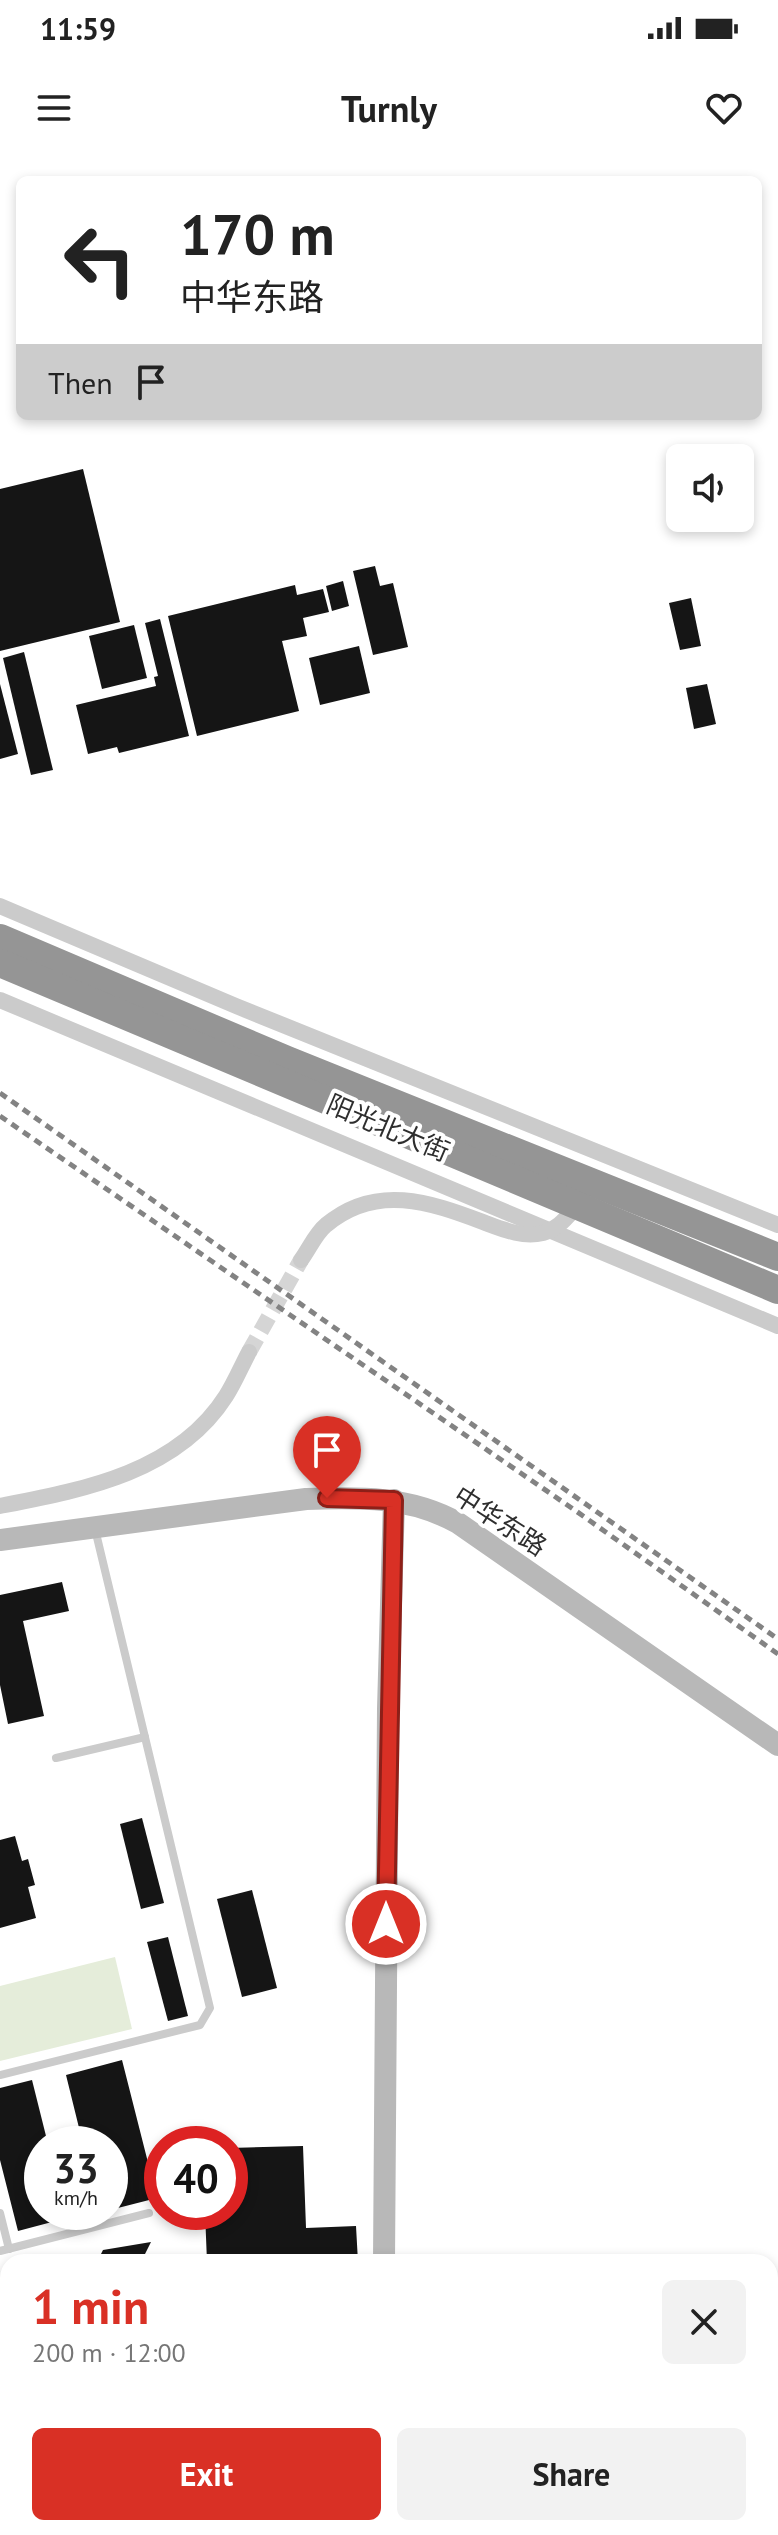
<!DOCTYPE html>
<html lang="en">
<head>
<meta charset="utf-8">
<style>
  :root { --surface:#fff; --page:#f2f2f2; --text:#222; --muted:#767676; --accent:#d93025 }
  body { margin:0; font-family:"PT Sans","Noto Sans SC",sans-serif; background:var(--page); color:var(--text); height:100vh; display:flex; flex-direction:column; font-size:30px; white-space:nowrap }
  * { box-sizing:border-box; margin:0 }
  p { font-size:26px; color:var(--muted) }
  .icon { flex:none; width:44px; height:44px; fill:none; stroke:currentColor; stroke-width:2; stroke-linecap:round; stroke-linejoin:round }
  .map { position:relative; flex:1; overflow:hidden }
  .side { position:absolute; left:0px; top:2094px; width:778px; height:282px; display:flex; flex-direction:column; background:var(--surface); border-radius:24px 24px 0 0; box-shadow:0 4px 12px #0003 }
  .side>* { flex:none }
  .top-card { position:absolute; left:16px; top:16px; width:746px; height:244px; border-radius:12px; box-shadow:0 4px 12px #0003; background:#fff; color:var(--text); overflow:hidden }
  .controls { position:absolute; left:666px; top:284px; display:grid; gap:16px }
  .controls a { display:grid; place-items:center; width:88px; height:88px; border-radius:12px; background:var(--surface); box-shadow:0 4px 12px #0003; font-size:40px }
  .speed { position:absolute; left:24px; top:1966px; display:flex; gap:16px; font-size:40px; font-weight:700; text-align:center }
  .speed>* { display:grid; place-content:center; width:104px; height:104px; border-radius:50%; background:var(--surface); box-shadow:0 4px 12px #0003; line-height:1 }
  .speed small { font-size:20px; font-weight:400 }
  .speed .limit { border:12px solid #d22; background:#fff; color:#111 }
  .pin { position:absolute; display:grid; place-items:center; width:68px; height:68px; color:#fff; margin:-82px -34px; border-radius:50% 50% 50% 0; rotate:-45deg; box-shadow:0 0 8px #0007 }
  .pin .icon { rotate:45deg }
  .me { position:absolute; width:88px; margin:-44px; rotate:0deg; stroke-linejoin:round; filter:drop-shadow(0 0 6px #0008) }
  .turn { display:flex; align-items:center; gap:28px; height:168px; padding:0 32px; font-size:36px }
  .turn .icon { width:104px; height:104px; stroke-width:2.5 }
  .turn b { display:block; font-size:56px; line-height:68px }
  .then { display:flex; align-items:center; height:76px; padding:0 32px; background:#0003; gap:16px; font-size:30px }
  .round { display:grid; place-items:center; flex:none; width:84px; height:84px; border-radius:12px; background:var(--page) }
  .headline { display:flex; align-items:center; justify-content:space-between; height:136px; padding:0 32px }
  h1 { font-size:48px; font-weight:800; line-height:60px; color:var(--accent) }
  .primary-button { display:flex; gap:16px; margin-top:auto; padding:16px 32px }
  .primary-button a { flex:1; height:92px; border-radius:12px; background:var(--accent); color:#fff; font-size:32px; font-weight:800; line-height:92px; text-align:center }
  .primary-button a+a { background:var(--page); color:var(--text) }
  .status { display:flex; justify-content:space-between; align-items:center; height:56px; padding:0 40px; background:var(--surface); direction:ltr }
  .status svg { height:22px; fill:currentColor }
  header { display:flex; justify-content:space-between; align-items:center; height:104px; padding:0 32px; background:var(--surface); font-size:36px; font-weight:800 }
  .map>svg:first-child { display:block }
  .green { fill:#e5edda }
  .water { fill:#c5dfee }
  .building { fill:#151515 }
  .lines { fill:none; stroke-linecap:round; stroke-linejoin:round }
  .street-tunnel { stroke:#d5d5d5; stroke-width:16; stroke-dasharray:16 8; stroke-linecap:butt }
  .lane { stroke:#cbcbcb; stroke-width:8 }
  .street { stroke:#cbcbcb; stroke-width:16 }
  .secondary { stroke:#b8b8b8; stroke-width:22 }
  .highway { stroke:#959595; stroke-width:28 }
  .rail { stroke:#838383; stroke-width:5; stroke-dasharray:8 6; stroke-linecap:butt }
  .route-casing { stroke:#8d1f18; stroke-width:20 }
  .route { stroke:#d93025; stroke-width:14 }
  .labels { text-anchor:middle; stroke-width:8; stroke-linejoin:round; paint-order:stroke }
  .street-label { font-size:26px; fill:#2e2e2e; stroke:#fff }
</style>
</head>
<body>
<div class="status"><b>11:59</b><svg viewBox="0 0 49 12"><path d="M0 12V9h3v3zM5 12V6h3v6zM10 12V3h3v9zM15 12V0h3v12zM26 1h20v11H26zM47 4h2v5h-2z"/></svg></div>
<header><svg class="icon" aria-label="menu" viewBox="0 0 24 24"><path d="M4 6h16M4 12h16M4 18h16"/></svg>Turnly<svg class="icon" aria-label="heart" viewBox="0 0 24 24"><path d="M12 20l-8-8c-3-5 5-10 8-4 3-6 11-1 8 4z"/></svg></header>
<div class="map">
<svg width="778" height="2375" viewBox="0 0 778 2375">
  <rect width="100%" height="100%" fill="#fff"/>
  <polygon class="green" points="115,1797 132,1869 0,1901 0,1826"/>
  <polygon class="water" points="8,2257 8,2354 0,2362 0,2263"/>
  <g class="building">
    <polygon points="83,309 120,462 0,491 0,329"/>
    <polygon points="375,406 380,426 393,423 408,487 373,495 353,411"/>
    <polygon points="343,421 349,446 332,451 326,426"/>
    <polygon points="295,425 297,435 323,429 329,452 303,458 307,476 282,481 299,551 197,576 168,456"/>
    <polygon points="691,438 701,486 680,490 669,443"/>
    <polygon points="160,459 189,576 119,593 117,587 88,594 76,545 156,526 154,517 158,516 145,463"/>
    <polygon points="134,465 147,518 102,529 89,476"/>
    <polygon points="359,486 370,533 320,545 309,498"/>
    <polygon points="24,492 53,610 31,615 3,498"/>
    <polygon points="0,524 18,594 0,599"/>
    <polygon points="707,524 716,564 694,569 686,528"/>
    <polygon points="62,1422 69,1451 23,1461 44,1556 8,1564 0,1525 0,1435"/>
    <polygon points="142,1658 164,1743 141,1749 120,1664"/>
    <polygon points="15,1676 22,1701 28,1699 35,1725 28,1727 36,1758 0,1768 0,1680"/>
    <polygon points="252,1730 277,1828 242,1837 217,1739"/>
    <polygon points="168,1777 188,1856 168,1861 147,1782"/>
    <polygon points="122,1900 157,2038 110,2050 110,1984 83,1984 66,1915"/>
    <polygon points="32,1920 48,1984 42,1984 42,2052 66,2052 67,2058 18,2071 0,2000 0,1928"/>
    <polygon points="303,1986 306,2068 356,2066 358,2102 207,2102 205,2052 230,2052 230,1988"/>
    <polygon points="151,2082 141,2102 97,2102 103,2090"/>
    <polygon points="73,2368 120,2368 121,2375 74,2375"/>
  </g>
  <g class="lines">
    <polyline class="street-tunnel" points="249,1192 301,1100"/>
    <g class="lane">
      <polyline points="56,1598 145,1577"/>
      <polyline points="0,1915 200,1865 210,1848 95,1369"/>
      <polyline points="0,2053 9,2089"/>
      <polyline points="0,2091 149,2053"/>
    </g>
    <g class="street">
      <polyline points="0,746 236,846 778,1065"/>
      <polyline points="0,840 778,1166"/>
      <path d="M 301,1100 C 309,1089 316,1073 326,1065 C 376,1023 430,1042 483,1062 C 502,1069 522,1078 543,1073 C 558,1069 566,1058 576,1047"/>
      <path d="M 0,1346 C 82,1330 177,1313 226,1236 C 235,1222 241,1207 249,1192"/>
    </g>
    <g class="secondary">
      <path d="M 0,1380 L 306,1339 C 359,1337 410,1336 458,1363 L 778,1585"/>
      <polyline points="384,2102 388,1549 394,1340"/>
      <polyline points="382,2375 382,2368"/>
    </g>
    <g class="highway">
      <polyline points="0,778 287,900 778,1097"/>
      <polyline points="0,803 778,1130"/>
    </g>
    <g class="rail">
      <polyline points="0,933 778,1479"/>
      <polyline points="0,956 576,1351 778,1494"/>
    </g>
  </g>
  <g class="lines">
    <g class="route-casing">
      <polyline id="route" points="327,1338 394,1340 386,1764"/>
    </g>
    <use href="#route" class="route"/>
  </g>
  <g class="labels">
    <g class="street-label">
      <text transform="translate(388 968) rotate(23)" y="9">阳光北大街</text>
      <text transform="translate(500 1361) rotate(33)" y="9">中华东路</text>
    </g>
  </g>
</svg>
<div class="controls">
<a><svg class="icon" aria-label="sound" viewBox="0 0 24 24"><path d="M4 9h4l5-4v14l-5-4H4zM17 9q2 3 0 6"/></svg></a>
</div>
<div class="speed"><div>33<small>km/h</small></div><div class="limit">40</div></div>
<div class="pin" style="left:327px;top:1338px;background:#d93025"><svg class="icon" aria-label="arrive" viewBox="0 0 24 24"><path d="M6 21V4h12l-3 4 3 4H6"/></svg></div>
<svg class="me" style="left:386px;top:1764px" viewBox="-20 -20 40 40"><circle r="17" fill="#d93025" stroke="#fff" stroke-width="3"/><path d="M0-11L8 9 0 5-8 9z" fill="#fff"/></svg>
<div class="top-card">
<div class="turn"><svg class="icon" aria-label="left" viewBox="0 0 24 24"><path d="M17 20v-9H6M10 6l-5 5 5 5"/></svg><div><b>170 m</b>中华东路</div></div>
<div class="then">Then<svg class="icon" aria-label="arrive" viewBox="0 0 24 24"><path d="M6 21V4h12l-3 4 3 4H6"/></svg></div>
</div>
<section class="side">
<div class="headline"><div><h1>1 min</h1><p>200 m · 12:00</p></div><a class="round"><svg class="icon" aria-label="close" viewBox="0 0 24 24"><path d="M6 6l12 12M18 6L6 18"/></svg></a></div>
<div class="primary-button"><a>Exit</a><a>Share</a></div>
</section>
</div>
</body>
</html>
